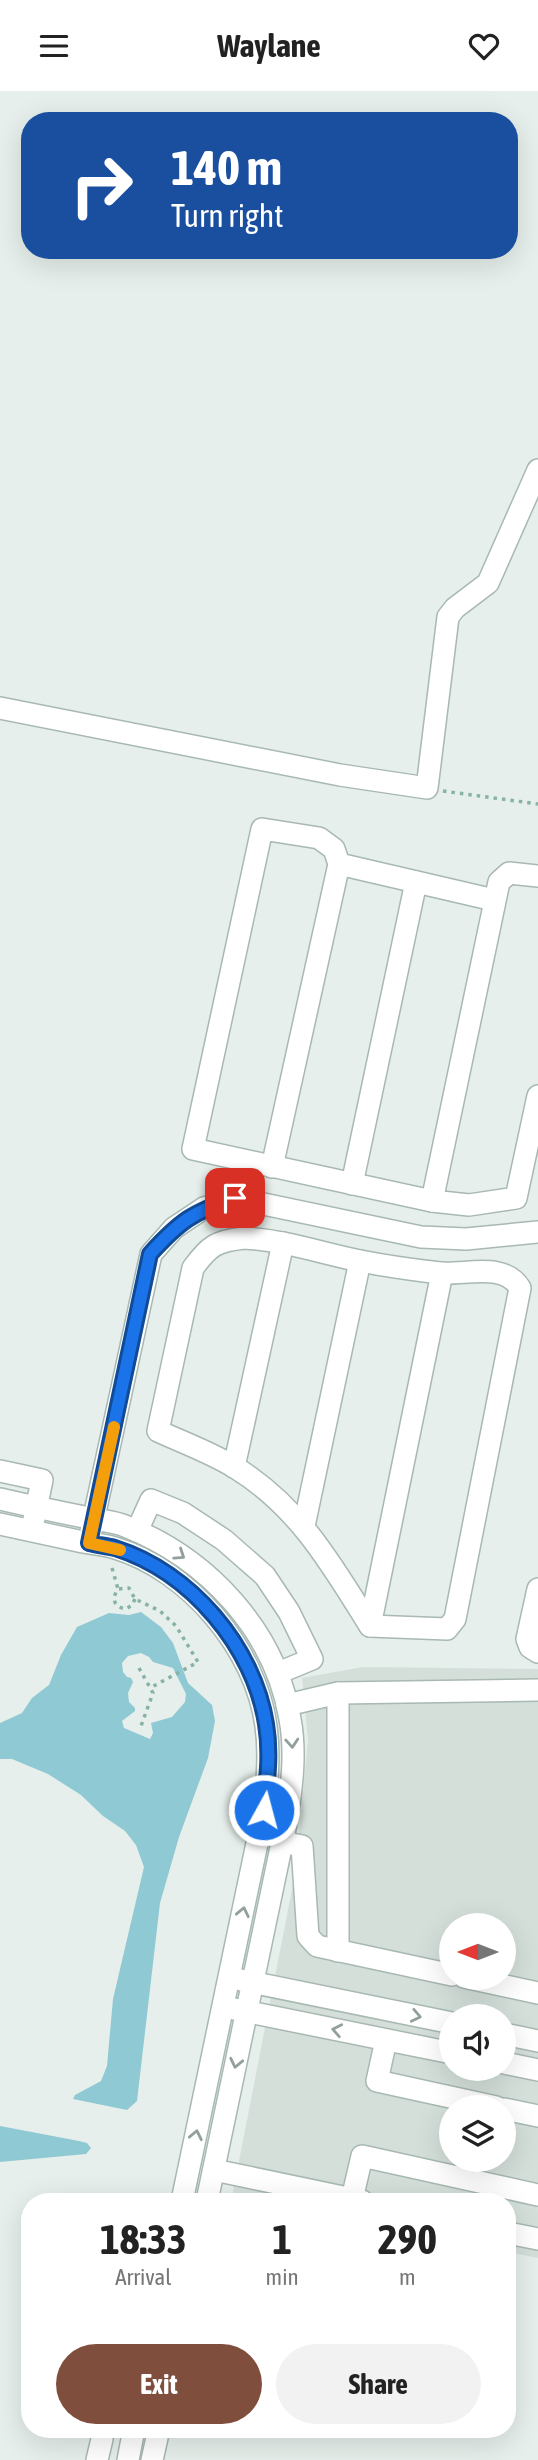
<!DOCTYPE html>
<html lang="en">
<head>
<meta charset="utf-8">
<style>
  :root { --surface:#fff; --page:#f2f2f2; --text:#222; --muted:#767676; --accent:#804e3d }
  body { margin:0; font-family:"Asap Condensed",sans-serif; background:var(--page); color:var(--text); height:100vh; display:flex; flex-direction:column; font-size:26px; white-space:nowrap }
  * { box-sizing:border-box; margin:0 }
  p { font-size:23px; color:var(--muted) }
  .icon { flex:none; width:38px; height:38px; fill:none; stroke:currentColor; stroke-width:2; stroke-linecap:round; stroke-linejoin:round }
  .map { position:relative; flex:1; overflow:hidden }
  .drawer { position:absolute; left:21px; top:2102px; width:495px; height:245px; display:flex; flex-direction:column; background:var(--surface); border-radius:28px; box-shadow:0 7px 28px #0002 }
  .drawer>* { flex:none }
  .banner { position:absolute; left:21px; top:21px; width:497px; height:147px; border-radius:28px; box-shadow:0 7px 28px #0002; background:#1a4fa0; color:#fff; overflow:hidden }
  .needle { width:46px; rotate:270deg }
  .buttons { position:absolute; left:439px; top:1822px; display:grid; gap:14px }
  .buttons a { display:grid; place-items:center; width:77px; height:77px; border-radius:50%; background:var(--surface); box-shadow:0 7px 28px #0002; font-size:35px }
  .pin { position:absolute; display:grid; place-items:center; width:60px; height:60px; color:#fff; margin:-30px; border-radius:14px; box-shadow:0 4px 10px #0006 }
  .me { position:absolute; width:77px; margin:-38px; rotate:7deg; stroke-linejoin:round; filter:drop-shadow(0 0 5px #0008) }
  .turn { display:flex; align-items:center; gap:24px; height:147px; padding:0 35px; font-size:32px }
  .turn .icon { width:91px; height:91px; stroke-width:2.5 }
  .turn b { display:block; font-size:49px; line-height:60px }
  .eta { display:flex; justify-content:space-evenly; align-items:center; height:119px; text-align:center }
  .eta b { font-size:42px; font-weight:700; line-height:49px }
  .action { display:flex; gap:14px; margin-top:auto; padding:14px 35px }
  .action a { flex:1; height:80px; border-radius:42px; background:var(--accent); color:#fff; font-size:28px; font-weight:700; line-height:80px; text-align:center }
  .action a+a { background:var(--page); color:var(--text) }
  header { display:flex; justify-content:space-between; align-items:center; height:91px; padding:0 35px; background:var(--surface); font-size:32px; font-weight:700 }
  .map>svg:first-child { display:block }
  .built { fill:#d4dfda; fill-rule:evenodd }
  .water { fill:#8ec9d4; fill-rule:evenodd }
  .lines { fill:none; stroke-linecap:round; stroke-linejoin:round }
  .minor-casing { stroke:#a8b8b2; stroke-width:24 }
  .path { stroke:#86b3a5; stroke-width:3.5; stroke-dasharray:3.5 5; stroke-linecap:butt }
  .minor { stroke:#fff; stroke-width:21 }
  .oneway { stroke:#92a09c }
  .route-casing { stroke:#114b97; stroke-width:18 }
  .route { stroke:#1a73e8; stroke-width:12 }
  .slow { stroke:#f59e0b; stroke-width:12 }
</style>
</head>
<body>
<header><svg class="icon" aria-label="menu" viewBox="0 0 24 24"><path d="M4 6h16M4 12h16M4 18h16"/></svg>Waylane<svg class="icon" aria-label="heart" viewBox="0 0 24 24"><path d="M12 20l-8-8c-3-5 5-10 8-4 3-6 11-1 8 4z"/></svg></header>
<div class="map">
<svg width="538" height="2369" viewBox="0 0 538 2369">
  <rect width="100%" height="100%" fill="#e6efeb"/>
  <path class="built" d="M 363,1576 L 538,1578 L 538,2167 L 508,2161 L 508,2110 L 252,2110 L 232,2106 L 295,1783 L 308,1649 L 302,1587 ZM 452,1834 L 504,1834 L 504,1886 L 452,1886 ZM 452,1925 L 504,1925 L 504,1978 L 452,1978 ZM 452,2016 L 504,2016 L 504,2068 L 452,2068 Z"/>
  <g class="water">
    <path d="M 141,1521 L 161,1536 L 173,1552 L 188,1592 L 212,1614 L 215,1630 L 208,1667 L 179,1746 L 160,1812 L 137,2010 L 127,2019 L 73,2008 L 75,2004 L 101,1990 L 107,1975 L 113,1908 L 144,1776 L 136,1754 L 125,1740 L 103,1725 L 81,1704 L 48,1683 L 12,1668 L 0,1668 L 0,1632 L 22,1622 L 32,1607 L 49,1594 L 61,1564 L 77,1536 L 109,1522 L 129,1524 ZM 141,1562 L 149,1566 L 153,1571 L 173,1577 L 186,1603 L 185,1611 L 172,1626 L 151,1632 L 153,1642 L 150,1648 L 124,1637 L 122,1630 L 135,1620 L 135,1617 L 129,1611 L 128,1602 L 133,1591 L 131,1587 L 127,1586 L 123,1581 L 122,1572 L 128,1565 Z"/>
    <polygon points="0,2035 79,2050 87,2052 91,2057 86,2063 0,2071"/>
  </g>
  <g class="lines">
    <g class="minor-casing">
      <g id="minor">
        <polyline points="0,617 340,684 427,697 448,526 455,517 488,492 538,379"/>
        <polyline points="494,809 339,773 334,758 319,747 262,738 193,1058 432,1110 469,1114 516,1107 538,1005"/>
        <polyline points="272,1076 339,773"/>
        <polyline points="352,1093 416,791"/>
        <polyline points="432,1110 499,791 509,782 538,785"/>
        <path d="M 244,1147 C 284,1149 321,1162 360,1170 C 386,1175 414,1179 440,1182 C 467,1184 504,1171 520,1197 L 455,1528 L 447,1538 L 370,1535 C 332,1474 299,1416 236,1377 C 212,1362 184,1352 158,1340 L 193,1177 C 209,1155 216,1150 244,1147 Z"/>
        <polyline points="234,1376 283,1152"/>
        <polyline points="0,1380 42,1389 34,1428"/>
        <path d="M 0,1408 C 30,1415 59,1421 89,1427 C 100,1430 114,1430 125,1435 C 207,1467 275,1539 290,1628 C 296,1660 292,1692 288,1723 L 207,2110"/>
        <path d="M 0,1433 C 28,1439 56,1445 83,1451 C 94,1453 105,1454 115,1457 C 189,1479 256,1558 266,1635 C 270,1664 267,1691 264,1719 L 182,2110"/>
        <polyline points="304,1435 360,1170"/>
        <polyline points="91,1440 151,1163 174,1137 204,1117 235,1107 421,1146 466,1148 538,1141"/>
        <polyline points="137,1440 151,1409 183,1422 224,1449 265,1485 289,1521 312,1568 278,1582"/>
        <polyline points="538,1498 527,1548 530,1556 538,1561"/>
        <polyline points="370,1535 442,1182"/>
        <polyline points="338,1602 338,1860"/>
        <polyline points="287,1614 338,1602 538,1599"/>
        <polyline points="282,1751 302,1755 308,1845 317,1855 452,1884"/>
        <polyline points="464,1886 538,1902"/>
        <polyline points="241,1889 452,1932"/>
        <polyline points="234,1918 452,1962"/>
        <polyline points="504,1943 538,1950"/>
        <polyline points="386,1949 377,1990 496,2016"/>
        <polyline points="504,1972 538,1979"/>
        <polyline points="504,2018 538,2025"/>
        <polyline points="214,2079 362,2110"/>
        <polyline points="352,2108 362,2065 538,2104"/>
        <polyline points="508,2142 538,2148"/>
        <polyline points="97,2369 102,2348"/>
        <polyline points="128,2369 134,2338"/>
        <polyline points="152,2369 159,2338"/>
      </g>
    </g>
    <g class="path">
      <polyline points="443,700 538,713"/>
      <polyline points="112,1477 118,1498"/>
      <path d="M 135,1508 L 132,1514 L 126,1518 C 114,1516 111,1508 118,1498 L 129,1497 L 135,1508 L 160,1520 L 176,1535 L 198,1571 L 150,1597"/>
      <polyline points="139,1577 153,1602 141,1635"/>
    </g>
    <use href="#minor" class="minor"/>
  </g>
  <defs><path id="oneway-chevron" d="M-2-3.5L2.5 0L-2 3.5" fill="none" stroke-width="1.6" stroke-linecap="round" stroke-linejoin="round" transform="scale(1.75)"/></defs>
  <g class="oneway">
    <use href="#oneway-chevron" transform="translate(180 1464) rotate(34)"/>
    <use href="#oneway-chevron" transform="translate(292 1652) rotate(86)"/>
    <use href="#oneway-chevron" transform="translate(243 1821) rotate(-78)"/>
    <use href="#oneway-chevron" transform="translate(416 1925) rotate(12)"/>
    <use href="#oneway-chevron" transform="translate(337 1939) rotate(-169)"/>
    <use href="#oneway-chevron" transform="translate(236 1972) rotate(102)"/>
    <use href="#oneway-chevron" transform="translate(196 2044) rotate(-78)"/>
  </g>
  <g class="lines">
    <g class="route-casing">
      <path id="route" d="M 235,1107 C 193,1121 180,1130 150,1163 L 89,1452 C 97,1454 107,1455 115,1457 C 191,1481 254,1556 266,1633 C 271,1663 267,1690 264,1719"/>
    </g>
    <use href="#route" class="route"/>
    <polyline class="slow" points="114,1336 89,1452 120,1459"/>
  </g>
</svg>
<div class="buttons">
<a><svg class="needle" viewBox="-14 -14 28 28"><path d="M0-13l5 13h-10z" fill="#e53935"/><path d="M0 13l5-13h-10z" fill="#767676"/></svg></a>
<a><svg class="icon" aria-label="sound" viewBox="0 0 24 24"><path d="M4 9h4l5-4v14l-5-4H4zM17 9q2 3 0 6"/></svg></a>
<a><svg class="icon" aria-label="layers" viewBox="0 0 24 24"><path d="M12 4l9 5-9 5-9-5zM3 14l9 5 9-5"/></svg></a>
</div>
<div class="pin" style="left:235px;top:1107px;background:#d93025"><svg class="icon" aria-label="arrive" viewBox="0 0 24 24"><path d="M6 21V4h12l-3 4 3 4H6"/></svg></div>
<svg class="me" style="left:264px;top:1719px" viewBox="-20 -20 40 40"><circle r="17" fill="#1a73e8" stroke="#fff" stroke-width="3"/><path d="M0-11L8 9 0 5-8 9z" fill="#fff"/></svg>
<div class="banner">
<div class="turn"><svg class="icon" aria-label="right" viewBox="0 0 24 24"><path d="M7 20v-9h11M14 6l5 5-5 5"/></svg><div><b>140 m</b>Turn right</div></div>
</div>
<section class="drawer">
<div class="eta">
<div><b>18:33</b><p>Arrival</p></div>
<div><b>1</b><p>min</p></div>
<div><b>290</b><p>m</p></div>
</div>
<div class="action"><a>Exit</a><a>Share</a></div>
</section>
</div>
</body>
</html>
